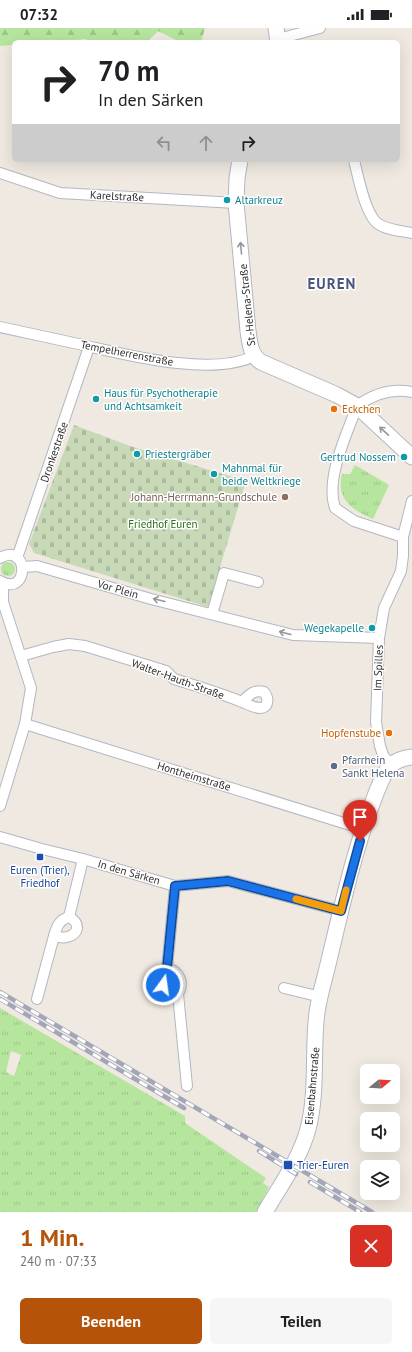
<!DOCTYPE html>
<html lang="de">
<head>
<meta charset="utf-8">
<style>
  :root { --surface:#fff; --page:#f6f6f6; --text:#202124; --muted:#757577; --accent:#b45309 }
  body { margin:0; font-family:"PT Sans",sans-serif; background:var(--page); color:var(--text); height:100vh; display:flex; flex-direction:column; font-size:15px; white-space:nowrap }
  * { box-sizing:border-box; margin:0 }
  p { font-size:13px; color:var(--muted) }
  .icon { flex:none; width:22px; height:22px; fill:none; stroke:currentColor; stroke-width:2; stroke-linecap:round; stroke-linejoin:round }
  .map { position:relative; height:1184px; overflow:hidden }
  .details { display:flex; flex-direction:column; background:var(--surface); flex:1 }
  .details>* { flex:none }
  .guide { position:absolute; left:12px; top:12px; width:388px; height:122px; border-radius:6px; box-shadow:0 4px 16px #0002; background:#fff; color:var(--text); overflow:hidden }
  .needle { width:26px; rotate:72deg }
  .tools { position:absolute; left:360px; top:1036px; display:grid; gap:8px }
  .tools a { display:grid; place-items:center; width:40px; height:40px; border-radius:6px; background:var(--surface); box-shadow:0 4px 16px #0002; font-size:20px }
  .pin { position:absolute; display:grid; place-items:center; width:34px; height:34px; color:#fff; margin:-41px -17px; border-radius:50% 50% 50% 0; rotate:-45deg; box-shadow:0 0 4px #0007 }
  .pin .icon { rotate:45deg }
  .me { position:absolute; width:44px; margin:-22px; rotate:14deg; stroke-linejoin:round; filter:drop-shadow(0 0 3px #0008) }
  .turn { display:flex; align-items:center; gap:14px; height:84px; padding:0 20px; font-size:18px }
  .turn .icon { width:52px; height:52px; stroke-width:2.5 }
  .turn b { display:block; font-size:28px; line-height:34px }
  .lanes { display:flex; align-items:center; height:38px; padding:0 20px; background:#0003; justify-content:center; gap:20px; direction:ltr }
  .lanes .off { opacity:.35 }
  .round { display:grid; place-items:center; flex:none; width:42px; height:42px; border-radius:6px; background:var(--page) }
  .head { display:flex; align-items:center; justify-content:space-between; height:68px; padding:0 20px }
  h1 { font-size:24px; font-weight:700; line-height:30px; color:var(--accent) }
  .button { display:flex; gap:8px; margin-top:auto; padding:8px 20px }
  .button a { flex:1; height:46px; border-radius:6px; background:var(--accent); color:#fff; font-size:16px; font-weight:700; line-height:46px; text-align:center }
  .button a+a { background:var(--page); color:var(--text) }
  .status { display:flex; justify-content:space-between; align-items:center; height:28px; padding:0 20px; background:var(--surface); direction:ltr }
  .status svg { height:11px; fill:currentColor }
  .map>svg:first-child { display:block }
  .grass { fill:url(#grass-tufts); fill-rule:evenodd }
  .forest { fill:url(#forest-firs) }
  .cemetery { fill:url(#cemetery-stones) }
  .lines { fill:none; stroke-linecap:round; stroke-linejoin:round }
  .street-casing { stroke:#b4b7c1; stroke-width:12 }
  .secondary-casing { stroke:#b4b7c1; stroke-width:17 }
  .street { stroke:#fff; stroke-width:10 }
  .secondary { stroke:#fff; stroke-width:15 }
  .rail-casing { stroke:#a3a6b8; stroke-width:4.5 }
  .rail { stroke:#fff; stroke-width:3; stroke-dasharray:9; stroke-linecap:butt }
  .oneway { stroke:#969696 }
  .route-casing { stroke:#114b97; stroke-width:10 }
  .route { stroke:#1a73e8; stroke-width:7 }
  .slow { stroke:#f59e0b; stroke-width:7 }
  .culture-dot { fill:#0f9aa8; stroke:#fff; stroke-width:1.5 }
  .food-dot { fill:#e8710a; stroke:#fff; stroke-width:1.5 }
  .education-dot { fill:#8d6e63; stroke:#fff; stroke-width:1.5 }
  .service-dot { fill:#5c6f8a; stroke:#fff; stroke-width:1.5 }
  .transit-dot { fill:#1a4fb4; stroke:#fff; stroke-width:1.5 }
  .labels { text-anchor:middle; stroke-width:3; stroke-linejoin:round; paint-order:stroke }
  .street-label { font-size:11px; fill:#2e2e2e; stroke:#fff }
  .culture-label { font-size:11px; fill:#0d838f; stroke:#fff; text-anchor:start }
  .food-label { font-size:11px; fill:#c56008; stroke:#fff; text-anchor:start }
  .education-label { font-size:11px; fill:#785e54; stroke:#fff; text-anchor:end }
  .park-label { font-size:11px; fill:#2c6e1b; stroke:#fff }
  .service-label { font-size:11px; fill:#4e5e75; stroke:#fff; text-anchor:start }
  .transit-label { font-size:11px; fill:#164399; stroke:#fff }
  .district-label { font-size:15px; font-weight:bold; letter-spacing:1px; fill:#4d5680; stroke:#fff }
</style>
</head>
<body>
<div class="status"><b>07:32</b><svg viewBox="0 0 49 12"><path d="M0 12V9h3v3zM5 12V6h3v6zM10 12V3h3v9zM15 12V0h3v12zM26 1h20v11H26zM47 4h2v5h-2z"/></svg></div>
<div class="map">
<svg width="412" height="1184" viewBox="0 0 412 1184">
  <defs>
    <pattern id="grass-tufts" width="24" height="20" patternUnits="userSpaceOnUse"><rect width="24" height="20" fill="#b6e59e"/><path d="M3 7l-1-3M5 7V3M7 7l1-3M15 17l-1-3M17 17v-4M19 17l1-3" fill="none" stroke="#9dc588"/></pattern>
    <pattern id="forest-firs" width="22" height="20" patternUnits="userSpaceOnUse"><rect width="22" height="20" fill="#b6e59e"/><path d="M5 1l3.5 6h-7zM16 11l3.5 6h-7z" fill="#9dc588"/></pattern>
    <pattern id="cemetery-stones" width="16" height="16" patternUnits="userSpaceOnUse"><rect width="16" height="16" fill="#c8d9b8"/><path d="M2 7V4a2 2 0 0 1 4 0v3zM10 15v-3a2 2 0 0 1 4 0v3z" fill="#acbb9e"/></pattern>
  </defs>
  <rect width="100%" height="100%" fill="#efe9e1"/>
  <g class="grass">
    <path d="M 355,437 L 389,457 L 373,491 C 352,482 336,472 342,446 L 350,446 Z"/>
    <circle cx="8" cy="541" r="7"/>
    <path d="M 0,980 L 185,1088 L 185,1095 L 266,1150 L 263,1155 L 269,1159 L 256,1184 L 0,1184 ZM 11,1023 L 21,1027 L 14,1048 L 6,1044 Z"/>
  </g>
  <polygon class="forest" points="0,0 205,0 201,14 180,14 158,3 147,14 87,14 86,11 51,14 14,14 14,17 0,18"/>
  <polygon class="cemetery" points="74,397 130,418 246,453 208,579 34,525 29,516"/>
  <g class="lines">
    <g class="street-casing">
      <g id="street">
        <polyline points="278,11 320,0"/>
        <path d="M 354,132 C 358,148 365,185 377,195 C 386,202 401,203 412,205"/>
        <polyline points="0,145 60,165 236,175"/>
        <path d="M 0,299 C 28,305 55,311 83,317 C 128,327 212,349 254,328"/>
        <path d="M 403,509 L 354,493 L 335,480 C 325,450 347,406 357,378 C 373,366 392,360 412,364"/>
        <path d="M 0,530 C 29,513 30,570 0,553"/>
        <polyline points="17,530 89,319"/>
        <polyline points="23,539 37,538 151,571 293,607 379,610"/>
        <polyline points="212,586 224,545 258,554"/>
        <path d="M 21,628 L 53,619 L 69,616 L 85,618 L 166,643 L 174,651 C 196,658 220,665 242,674 C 248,676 253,680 260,680 C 269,680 269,670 264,664 C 254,661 249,667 242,674"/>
        <polyline points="25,696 363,801"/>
        <polyline points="391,737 383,727 380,718 376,694 379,610 384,580 401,543 403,528 403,509 412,473"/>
        <polyline points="0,778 25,696 31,660 3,574 3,555"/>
        <polyline points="0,809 42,821 83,831 175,858 228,853 341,883"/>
        <path d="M 175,858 L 167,940 C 180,944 184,955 178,966 L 187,1058"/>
        <path d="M 54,908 C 57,898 59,892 69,889"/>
        <path d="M 167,940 L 164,948 L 163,957 C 167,964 170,968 178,966"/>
        <polyline points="284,960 321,969"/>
        <path d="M 37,971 L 54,908 C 58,909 63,910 67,909 C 80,906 80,894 69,889 L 83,831"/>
      </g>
    </g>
    <g class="secondary-casing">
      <g id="secondary">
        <polyline points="276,0 278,14"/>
        <path d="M 240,132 L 237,150 L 236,175 L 248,303 C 250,315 250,327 261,334 L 337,367 L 357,378 L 412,429"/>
        <path d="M 265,1184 C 280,1158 300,1131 308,1101 C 318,1063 312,1022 317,984 C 320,965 326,946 330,928 C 343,874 355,819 375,768 C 379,758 383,746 390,738 C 396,732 404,730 412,729"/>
      </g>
    </g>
    <use href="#street" class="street"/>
    <use href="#secondary" class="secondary"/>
    <g class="rail-casing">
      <g id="rail">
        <polyline points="0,964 372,1184"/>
        <polyline points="0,971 184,1080"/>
        <polyline points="259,1123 296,1146"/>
        <polyline points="310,1154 360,1184"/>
      </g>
    </g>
    <use href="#rail" class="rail"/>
  </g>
  <defs><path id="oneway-shaft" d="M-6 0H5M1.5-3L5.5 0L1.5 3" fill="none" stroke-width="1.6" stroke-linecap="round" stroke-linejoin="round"/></defs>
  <g class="oneway">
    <use href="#oneway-shaft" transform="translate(241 220) rotate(-95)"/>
    <use href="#oneway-shaft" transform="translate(384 403) rotate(-137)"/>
    <use href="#oneway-shaft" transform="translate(159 572) rotate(-166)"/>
    <use href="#oneway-shaft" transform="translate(285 605) rotate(-165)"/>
  </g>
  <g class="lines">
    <g class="route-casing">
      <polyline id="route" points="163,957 164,948 167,940 175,858 228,853 341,883 360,813"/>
    </g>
    <use href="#route" class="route"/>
    <polyline class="slow" points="296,871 341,883 346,862"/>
  </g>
  <g class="culture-dot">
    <circle cx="227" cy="172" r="4"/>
    <circle cx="96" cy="371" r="4"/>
    <circle cx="137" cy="426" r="4"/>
    <circle cx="404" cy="429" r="4"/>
    <circle cx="214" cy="446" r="4"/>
    <circle cx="372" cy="600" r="4"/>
  </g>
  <g class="food-dot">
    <circle cx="334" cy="381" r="4"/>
    <circle cx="389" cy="705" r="4"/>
  </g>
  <circle class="education-dot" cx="285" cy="469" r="4"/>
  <circle class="service-dot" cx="334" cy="738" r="4"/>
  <g class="transit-dot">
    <rect x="36" y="825" width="8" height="8" rx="2"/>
    <rect x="283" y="1132" width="10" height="10" rx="2"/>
  </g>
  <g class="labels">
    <g class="street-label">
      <text transform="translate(117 168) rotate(3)" y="4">Karelstraße</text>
      <text transform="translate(247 277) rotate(-96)" y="4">St.-Helena-Straße</text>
      <text transform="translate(127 325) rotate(11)" y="4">Tempelherrenstraße</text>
      <text transform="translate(54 424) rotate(-71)" y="4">Dronkestraße</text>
      <text transform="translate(118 561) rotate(16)" y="4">Vor Plein</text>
      <text transform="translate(378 640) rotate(-88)" y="4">Im Spilles</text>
      <text transform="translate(178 651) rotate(20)" y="4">Walter-Hauth-Straße</text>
      <text transform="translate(194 748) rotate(17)" y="4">Hontheimstraße</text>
      <text transform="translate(129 844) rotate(16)" y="4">In den Särken</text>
      <text transform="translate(312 1058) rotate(-85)" y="4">Eisenbahnstraße</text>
    </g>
    <g class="culture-label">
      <text x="235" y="176">Altarkreuz</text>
      <text x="104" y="369">Haus für Psychotherapie<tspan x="104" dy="13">und Achtsamkeit</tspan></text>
      <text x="145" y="430">Priestergräber</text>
      <text x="396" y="433" text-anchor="end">Gertrud Nossem</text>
      <text x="222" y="444">Mahnmal für<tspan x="222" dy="13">beide Weltkriege</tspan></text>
      <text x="364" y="604" text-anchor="end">Wegekapelle</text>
    </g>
    <g class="food-label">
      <text x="342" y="385">Eckchen</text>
      <text x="381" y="709" text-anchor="end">Hopfenstube</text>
    </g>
    <g class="education-label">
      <text x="277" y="473">Johann-Herrmann-Grundschule</text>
    </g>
    <g class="park-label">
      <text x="163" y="500">Friedhof Euren</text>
    </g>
    <g class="service-label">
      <text x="342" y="736">Pfarrhein<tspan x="342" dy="13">Sankt Helena</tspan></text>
    </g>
    <g class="transit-label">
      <text x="40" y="846">Euren (Trier),<tspan x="40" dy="13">Friedhof</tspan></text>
      <text x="297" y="1141" text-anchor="start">Trier-Euren</text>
    </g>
    <g class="district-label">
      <text x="332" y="261">EUREN</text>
    </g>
  </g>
</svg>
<div class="tools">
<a><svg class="needle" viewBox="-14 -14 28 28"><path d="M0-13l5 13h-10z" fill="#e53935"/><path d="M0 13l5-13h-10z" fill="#757577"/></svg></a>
<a><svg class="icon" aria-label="sound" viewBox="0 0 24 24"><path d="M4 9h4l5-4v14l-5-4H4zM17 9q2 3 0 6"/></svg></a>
<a><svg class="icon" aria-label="layers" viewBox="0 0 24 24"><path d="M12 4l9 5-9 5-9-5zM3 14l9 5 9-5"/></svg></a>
</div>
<div class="pin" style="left:360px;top:813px;background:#d93025"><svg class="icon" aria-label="arrive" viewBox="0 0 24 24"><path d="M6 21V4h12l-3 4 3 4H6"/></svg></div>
<svg class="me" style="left:163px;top:957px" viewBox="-20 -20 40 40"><circle r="17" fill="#1a73e8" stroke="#fff" stroke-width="3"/><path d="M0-11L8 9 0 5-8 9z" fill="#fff"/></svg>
<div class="guide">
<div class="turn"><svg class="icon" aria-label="right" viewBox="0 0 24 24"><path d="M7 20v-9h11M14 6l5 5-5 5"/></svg><div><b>70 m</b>In den Särken</div></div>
<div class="lanes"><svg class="icon off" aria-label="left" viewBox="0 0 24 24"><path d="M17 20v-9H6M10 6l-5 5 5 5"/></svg><svg class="icon off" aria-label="ahead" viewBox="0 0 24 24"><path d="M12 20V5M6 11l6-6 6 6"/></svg><svg class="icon" aria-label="right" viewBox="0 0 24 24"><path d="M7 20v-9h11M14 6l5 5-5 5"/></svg></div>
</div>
</div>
<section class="details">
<div class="head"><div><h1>1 Min.</h1><p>240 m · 07:33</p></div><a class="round" style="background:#d93025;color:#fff"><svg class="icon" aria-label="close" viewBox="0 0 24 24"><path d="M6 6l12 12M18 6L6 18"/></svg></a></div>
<div class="button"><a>Beenden</a><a>Teilen</a></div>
</section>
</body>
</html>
